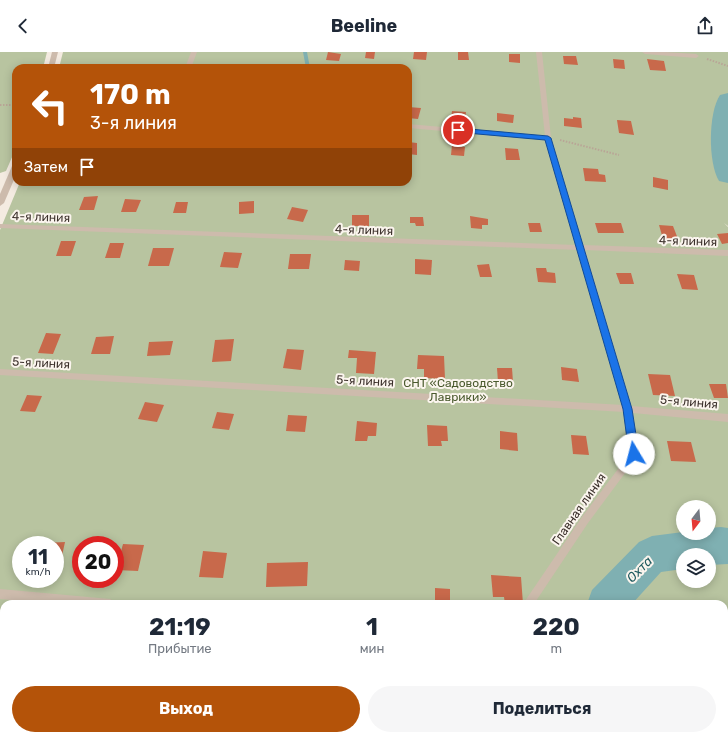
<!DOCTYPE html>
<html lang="ru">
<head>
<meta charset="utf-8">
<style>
  :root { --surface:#fff; --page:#f6f6f7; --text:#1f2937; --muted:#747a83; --accent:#b45309 }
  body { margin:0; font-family:Rubik,sans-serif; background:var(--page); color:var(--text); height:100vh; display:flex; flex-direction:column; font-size:15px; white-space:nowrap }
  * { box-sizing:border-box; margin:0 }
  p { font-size:13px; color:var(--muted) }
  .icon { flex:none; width:22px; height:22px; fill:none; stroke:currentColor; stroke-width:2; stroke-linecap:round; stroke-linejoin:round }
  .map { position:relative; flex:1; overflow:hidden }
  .sheet { position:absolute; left:0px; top:548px; width:728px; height:140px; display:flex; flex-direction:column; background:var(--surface); border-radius:12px 12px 0 0; box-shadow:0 2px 10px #0003 }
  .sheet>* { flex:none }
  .top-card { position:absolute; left:12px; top:12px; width:400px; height:122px; border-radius:12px; box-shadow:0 2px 10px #0003; background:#b45309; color:#fff; overflow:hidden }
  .needle { width:26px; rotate:196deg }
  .fabs { position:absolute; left:676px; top:448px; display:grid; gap:8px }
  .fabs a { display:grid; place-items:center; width:40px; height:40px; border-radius:50%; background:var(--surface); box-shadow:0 2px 10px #0003; font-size:20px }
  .speed { position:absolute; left:12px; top:484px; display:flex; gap:8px; font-size:20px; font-weight:700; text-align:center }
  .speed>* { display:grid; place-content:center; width:52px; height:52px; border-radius:50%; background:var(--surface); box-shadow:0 2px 10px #0003; line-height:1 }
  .speed small { font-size:10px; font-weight:400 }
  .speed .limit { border:6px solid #d22; background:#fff; color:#111 }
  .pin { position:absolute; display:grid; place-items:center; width:34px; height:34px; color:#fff; margin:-17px; border:2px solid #fff; border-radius:50%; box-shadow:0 1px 4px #0007 }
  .me { position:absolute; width:44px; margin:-22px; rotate:352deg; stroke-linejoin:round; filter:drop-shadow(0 0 3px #0008) }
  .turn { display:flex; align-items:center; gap:14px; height:84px; padding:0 12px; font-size:18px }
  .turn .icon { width:52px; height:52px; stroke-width:2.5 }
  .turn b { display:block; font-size:28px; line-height:34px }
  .then { display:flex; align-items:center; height:38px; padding:0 12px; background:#0003; gap:8px; font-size:15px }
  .eta { display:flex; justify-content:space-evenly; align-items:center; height:68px; text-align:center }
  .eta b { font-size:24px; font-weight:700; line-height:28px }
  .button { display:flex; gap:8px; margin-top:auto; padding:8px 12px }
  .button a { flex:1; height:46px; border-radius:24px; background:var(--accent); color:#fff; font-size:16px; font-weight:700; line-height:46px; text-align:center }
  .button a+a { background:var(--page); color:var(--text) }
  header { display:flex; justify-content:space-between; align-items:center; height:52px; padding:0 12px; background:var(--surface); font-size:18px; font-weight:700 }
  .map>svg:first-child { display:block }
  .green { fill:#b8c4a0; fill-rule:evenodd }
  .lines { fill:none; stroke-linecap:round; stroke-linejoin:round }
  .stream { fill:#7fb0b2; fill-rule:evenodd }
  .river { fill:#7fb0b2; fill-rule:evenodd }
  .building { fill:#c8694b }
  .path-far1 { stroke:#b9a596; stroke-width:2; stroke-dasharray:1.5 1.5; stroke-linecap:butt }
  .path { stroke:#b9a596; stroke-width:3; stroke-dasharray:2.5 2.5; stroke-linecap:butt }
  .lane { fill:#cdbbac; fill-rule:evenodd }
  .street { fill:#cdbbac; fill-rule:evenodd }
  .route { fill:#1a73e8; stroke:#114b97 }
  .labels { text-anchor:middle; stroke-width:4; stroke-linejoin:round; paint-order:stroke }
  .street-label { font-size:12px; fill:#3b302b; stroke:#fbf5ee }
  .park-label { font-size:12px; fill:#4a5a2e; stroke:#fbf5ee }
  .water-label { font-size:13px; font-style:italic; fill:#1f5a5e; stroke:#fbf5ee }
</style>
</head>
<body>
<header><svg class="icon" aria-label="back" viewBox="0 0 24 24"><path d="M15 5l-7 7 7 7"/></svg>Beeline<svg class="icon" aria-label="share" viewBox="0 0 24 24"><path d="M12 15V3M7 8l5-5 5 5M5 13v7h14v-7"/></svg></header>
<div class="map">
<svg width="728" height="688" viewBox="0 0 728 688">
  <rect width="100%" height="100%" fill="#f4ebe1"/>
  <g class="green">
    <polygon points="0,0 47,0 43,16 16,16 16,96 6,119 0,121"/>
    <path d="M 63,0 L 728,0 L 728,174 L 724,171 L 728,175 L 728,688 L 550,688 L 550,684 L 724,684 L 724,552 L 4,552 L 4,684 L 544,684 L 544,688 L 0,688 L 0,178 L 20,130 L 408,130 L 408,16 L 59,16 ZM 683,455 L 709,455 L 709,481 L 683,481 ZM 21,493 L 55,493 L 55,527 L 21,527 ZM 81,493 L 115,493 L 115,527 L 81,527 ZM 683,503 L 709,503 L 709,529 L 683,529 Z"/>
  </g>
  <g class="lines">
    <polygon class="stream" points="303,0 307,0 310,16 306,16"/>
    <g class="river">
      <path d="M 728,41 L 728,131 L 719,129 C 708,111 708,61 720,43 Z"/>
      <polygon points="721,475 728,476 728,512 709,513 709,503 683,503 683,517 661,520 632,552 587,552 592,538 639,490 652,484 683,480 709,481 709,476"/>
      <rect x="566" y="684" width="44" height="4"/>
    </g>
  </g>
  <g class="building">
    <polygon points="328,0 341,2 339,9 326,8"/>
    <polygon points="366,0 375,0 374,7 365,6"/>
    <polygon points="414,0 427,0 426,8 413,7"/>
    <polygon points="458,0 468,0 469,8 458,8"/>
    <polygon points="509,2 520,2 520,11 509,10"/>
    <polygon points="563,4 576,4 578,13 564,12"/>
    <polygon points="613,7 624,8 625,17 614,16"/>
    <polygon points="647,7 664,9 666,19 650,18"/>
    <polygon points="408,55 421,56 418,67 408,66"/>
    <polygon points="452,59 466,60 465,68 451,67"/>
    <polygon points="497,61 514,63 513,71 497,69"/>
    <polygon points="573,65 581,66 582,76 564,74 564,66 573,67"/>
    <polygon points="617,68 631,69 634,83 619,81"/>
    <polygon points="408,90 417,91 417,103 408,102"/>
    <polygon points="452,93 465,95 464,104 451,103"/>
    <polygon points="505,96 518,97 520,108 506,108"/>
    <polygon points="583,116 598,117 599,122 605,123 606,130 585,129"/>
    <polygon points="653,125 668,128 668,138 653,135"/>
    <polygon points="98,144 94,158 79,158 84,145"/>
    <polygon points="125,147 141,148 136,160 121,160"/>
    <polygon points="254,149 254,161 239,162 239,150"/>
    <polygon points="176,150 188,150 186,161 173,161"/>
    <polygon points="292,155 308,158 303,170 287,167"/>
    <rect x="352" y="163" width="17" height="11"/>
    <polygon points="470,164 488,167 488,173 482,173 482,177 471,176"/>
    <polygon points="410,165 423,165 424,174 416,174 415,171 410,171"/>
    <polygon points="528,171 540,171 542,180 530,180"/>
    <polygon points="595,171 621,171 624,181 598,181"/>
    <polygon points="659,173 673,174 678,187 663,187"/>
    <polygon points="728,181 728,191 722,192 717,182"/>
    <polygon points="61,189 76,189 71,204 56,204"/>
    <polygon points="110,191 124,191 120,206 105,206"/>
    <polygon points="153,196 174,196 169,214 148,214"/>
    <polygon points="224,200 242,201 238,216 220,215"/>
    <polygon points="290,202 311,202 309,217 288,217"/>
    <polygon points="415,207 432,208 431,223 415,222"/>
    <polygon points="345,208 360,209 359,219 344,218"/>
    <polygon points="489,212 492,225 480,225 477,213"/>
    <polygon points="536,216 546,216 547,220 555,221 556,231 538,230"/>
    <polygon points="616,221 631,221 634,232 620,232"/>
    <polygon points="677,222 694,223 698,238 682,237"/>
    <polygon points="46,281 61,282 53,302 38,301"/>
    <polygon points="114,284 110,302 91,302 96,285"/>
    <polygon points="234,287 231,309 212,310 215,288"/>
    <polygon points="173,289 170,303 147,304 149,290"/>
    <polygon points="287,297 304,298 301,318 283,316"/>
    <polygon points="349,298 376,300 374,322 356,321 357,306 348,306"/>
    <polygon points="418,303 444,304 445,327 424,326 424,317 417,317"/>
    <polygon points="561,315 577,317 579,330 562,328"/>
    <polygon points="497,316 512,316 513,330 498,330"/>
    <polygon points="648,322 670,323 675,344 653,343"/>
    <polygon points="709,332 726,332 728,346 714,346"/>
    <polygon points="27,343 42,344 35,360 20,359"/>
    <polygon points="145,350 164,353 157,370 138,367"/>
    <polygon points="217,360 234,362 229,378 212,376"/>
    <polygon points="288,363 307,364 305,380 286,379"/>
    <polygon points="357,369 377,371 376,384 368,384 367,389 355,389"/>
    <polygon points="427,373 447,374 448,389 441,389 442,394 428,394"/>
    <polygon points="500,379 517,381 518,399 500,397"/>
    <polygon points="571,383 586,384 589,403 573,402"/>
    <polygon points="667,389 691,390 696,410 671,409"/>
    <polygon points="65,490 60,513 55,513 55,493 42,493 43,491"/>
    <polygon points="123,492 144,493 138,519 116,518"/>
    <polygon points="203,499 227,501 223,526 199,525"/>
    <polygon points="308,510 307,534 266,535 267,511"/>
    <polygon points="491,523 521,525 523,552 505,552 504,545 493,545"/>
    <polygon points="435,536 450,537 450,552 435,552"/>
    <polygon points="443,684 468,684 465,688 441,688 440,687"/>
  </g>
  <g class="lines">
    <g class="path-far1">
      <polyline points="707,7 728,14"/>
      <polyline points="0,53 16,53"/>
      <polyline points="560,88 619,103"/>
    </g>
    <polyline class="path" points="480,688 483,684"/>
    <g class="lane">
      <polygon points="191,0 197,0 191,16 185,16"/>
      <polygon points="536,0 542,0 551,86 583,193 728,198 728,204 585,198 631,354 728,362 728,370 633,361 638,402 637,405 588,471 534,552 523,552 582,465 630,401 624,360 0,323 0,317 623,353 578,198 0,176 0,172 576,193 546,88 408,76 408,72 545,84"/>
      <polygon points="642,0 665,0 696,2 699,4 696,6 645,2"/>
      <polygon points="0,537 110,547 113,549 115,552 57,552 0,547"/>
      <polygon points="420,684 432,684 431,688 419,688"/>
    </g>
    <g class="street">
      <polygon points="52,0 58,0 54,16 48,16"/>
      <polygon points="16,111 16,123 4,151 0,154 0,142 12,114"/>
    </g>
  </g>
  <polygon class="route" points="458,76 548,84 551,86 632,357 639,402 637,405 634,406 629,402 623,357 545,88 455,80 454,78"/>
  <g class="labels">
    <g class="street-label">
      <text transform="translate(41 165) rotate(2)" y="4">4-я линия</text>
      <text transform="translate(364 178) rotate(2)" y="4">4-я линия</text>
      <text transform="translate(688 189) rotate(2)" y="4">4-я линия</text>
      <text transform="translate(41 311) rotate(3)" y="4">5-я линия</text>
      <text transform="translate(365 329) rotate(3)" y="4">5-я линия</text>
      <text transform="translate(689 350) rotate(5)" y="4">5-я линия</text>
      <text transform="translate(579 457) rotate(-55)" y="4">Главная линия</text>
    </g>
    <g class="park-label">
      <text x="458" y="335">СНТ «Садоводство<tspan x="458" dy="14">Лаврики»</tspan></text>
    </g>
    <g class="water-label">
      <text transform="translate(639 517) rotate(-45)" y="5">Охта</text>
    </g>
  </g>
</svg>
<div class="fabs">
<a><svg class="needle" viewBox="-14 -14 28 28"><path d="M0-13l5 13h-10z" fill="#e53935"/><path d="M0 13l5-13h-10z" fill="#747a83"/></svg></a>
<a><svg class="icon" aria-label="layers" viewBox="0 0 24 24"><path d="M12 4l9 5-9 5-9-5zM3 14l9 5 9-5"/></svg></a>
</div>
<div class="speed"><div>11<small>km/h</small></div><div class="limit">20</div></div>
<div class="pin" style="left:458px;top:78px;background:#d93025"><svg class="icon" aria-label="arrive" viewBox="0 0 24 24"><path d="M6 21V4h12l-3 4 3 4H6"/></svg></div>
<svg class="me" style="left:634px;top:402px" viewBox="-20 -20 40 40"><circle r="19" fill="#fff"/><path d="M0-13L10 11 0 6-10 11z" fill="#1a73e8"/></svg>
<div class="top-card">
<div class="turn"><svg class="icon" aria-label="left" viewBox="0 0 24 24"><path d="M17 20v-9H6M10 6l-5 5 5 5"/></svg><div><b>170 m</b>3-я линия</div></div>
<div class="then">Затем<svg class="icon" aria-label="arrive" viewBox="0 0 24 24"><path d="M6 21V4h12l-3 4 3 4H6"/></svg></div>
</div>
<section class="sheet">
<div class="eta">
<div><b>21:19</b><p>Прибытие</p></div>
<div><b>1</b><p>мин</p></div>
<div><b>220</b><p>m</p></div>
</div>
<div class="button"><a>Выход</a><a>Поделиться</a></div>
</section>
</div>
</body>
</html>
